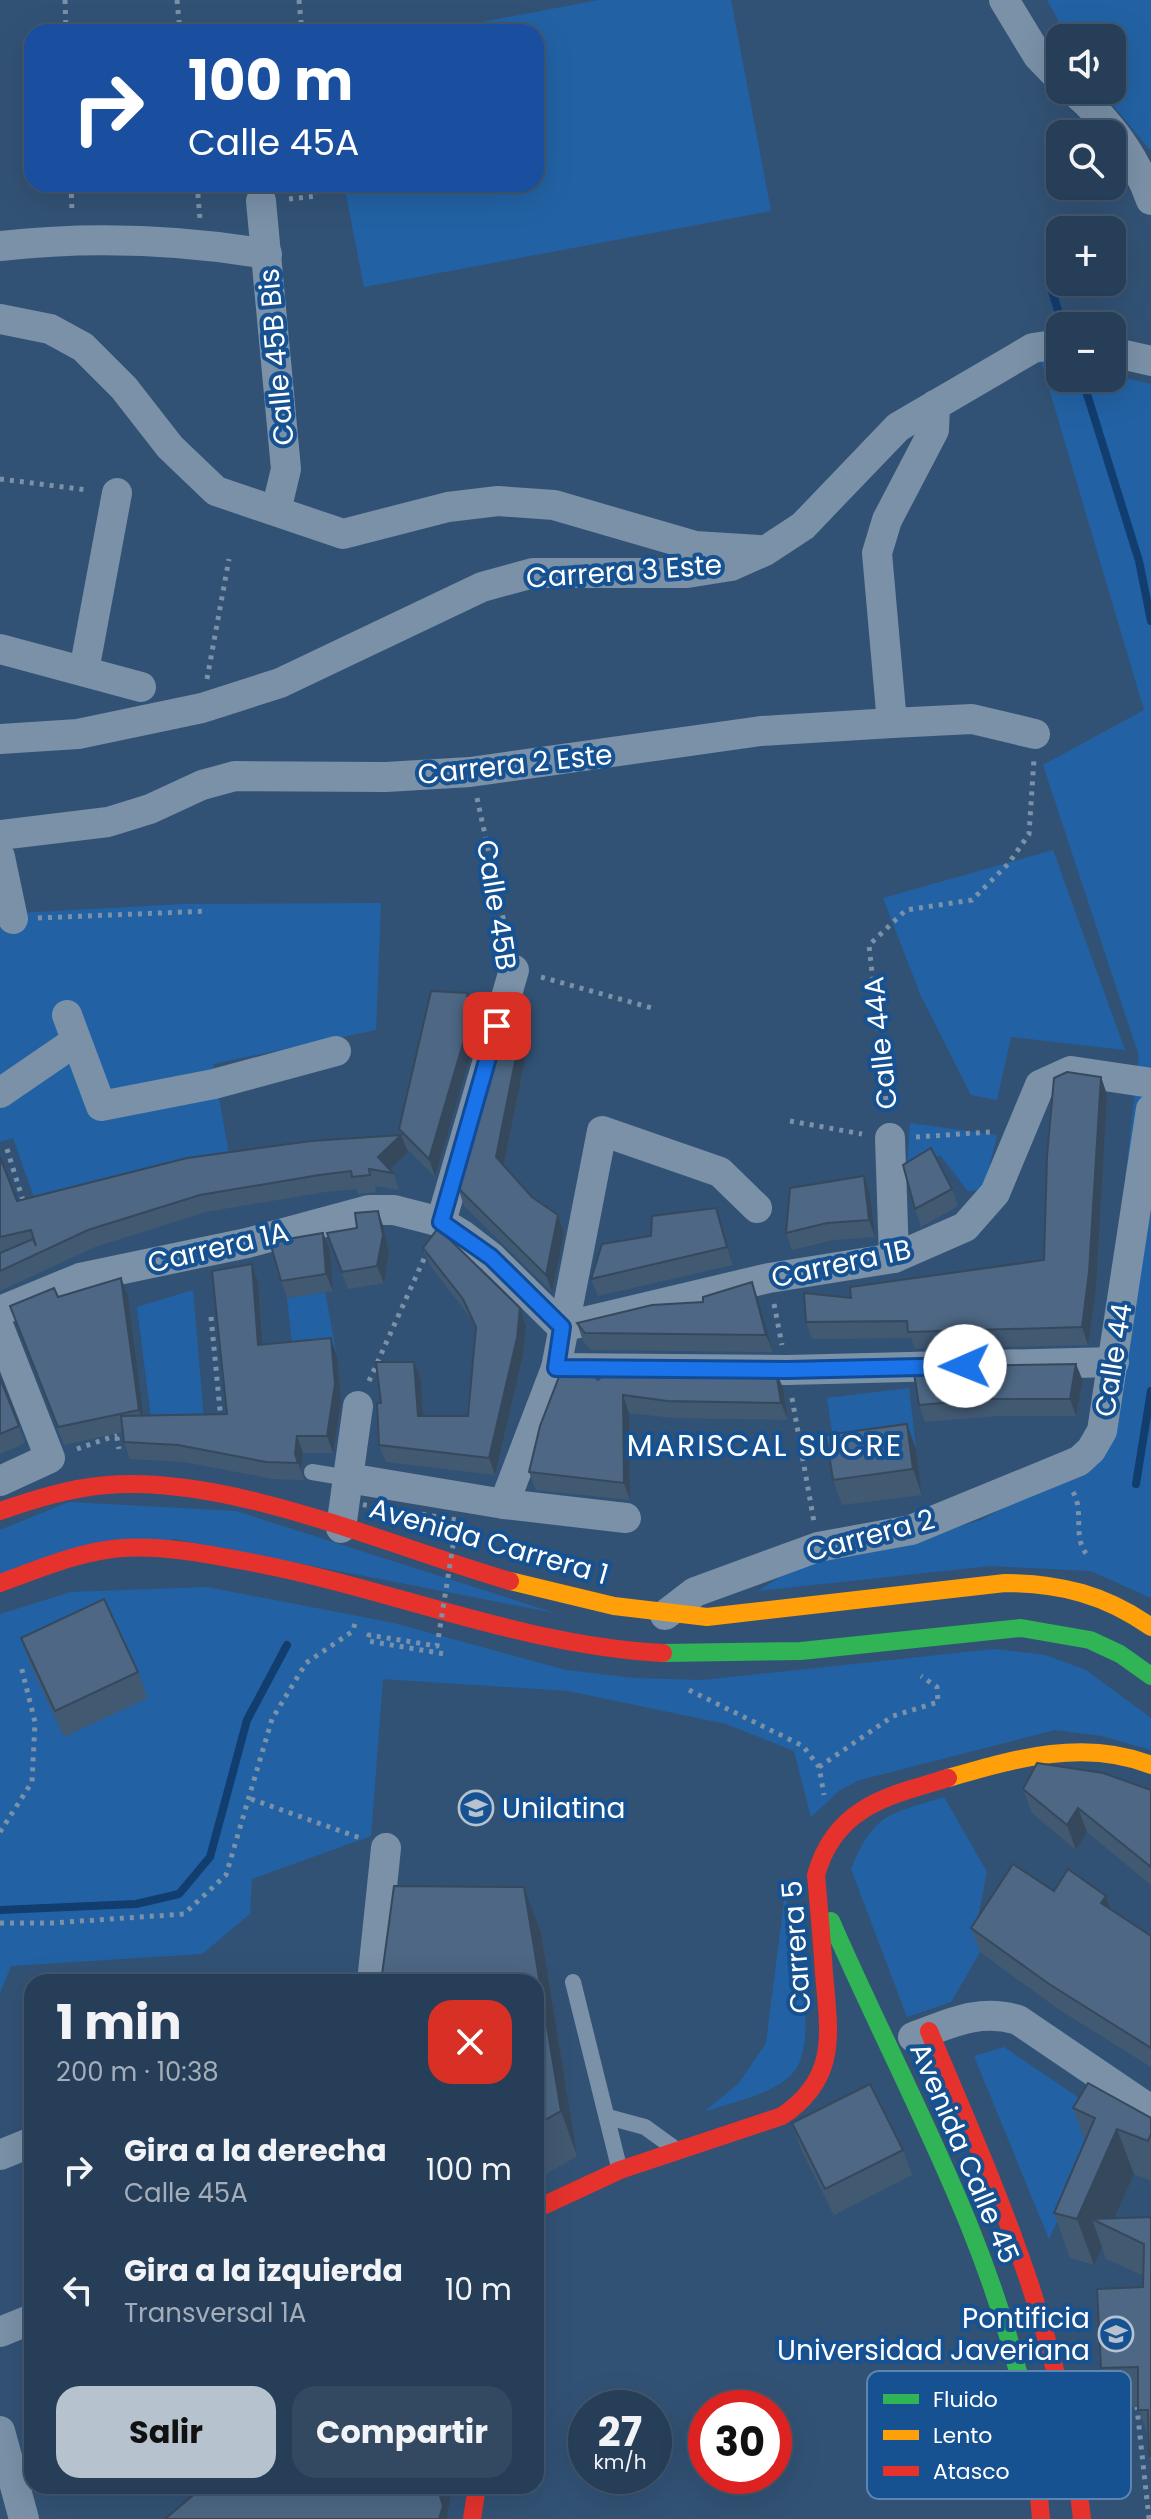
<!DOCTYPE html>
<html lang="es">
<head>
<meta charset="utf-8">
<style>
  :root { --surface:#263e58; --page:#324961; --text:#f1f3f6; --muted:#a4aeba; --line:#42576e; --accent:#b7c2cf }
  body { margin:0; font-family:Poppins,sans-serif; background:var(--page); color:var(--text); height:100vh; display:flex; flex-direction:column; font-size:30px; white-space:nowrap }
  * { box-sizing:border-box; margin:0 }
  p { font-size:26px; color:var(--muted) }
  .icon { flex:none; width:44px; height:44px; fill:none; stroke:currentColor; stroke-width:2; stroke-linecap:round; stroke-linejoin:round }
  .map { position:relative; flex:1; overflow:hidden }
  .sheet { position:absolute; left:24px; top:1974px; width:520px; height:520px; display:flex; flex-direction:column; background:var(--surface); border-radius:24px; box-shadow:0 8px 32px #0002,0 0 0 2px var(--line) }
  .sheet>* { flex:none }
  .banner { position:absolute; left:24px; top:24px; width:520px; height:168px; border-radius:24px; box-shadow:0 8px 32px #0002,0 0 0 2px var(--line); background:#1a4fa0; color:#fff; overflow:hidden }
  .fabs { position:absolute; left:1046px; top:24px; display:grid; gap:16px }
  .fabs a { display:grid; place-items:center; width:80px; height:80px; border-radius:16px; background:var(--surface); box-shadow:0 8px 32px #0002,0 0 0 2px var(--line); font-size:40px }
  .speed { position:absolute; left:568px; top:2390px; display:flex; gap:16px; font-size:40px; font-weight:700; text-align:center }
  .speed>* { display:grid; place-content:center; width:104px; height:104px; border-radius:50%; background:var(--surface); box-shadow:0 8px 32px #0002,0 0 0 2px var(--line); line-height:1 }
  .speed small { font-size:20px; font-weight:400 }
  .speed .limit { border:12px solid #d22; background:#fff; color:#111 }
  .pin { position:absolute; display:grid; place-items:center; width:68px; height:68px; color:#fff; margin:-34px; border-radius:16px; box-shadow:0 4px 12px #0006 }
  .me { position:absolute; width:88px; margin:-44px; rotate:269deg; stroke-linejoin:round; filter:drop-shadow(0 0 6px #0008) }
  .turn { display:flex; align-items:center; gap:28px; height:168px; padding:0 32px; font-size:36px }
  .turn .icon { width:104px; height:104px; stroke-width:2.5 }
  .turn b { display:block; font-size:56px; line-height:68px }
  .round { display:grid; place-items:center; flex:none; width:84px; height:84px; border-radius:24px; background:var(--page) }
  .head { display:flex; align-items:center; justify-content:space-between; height:136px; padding:0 32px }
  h1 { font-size:48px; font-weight:700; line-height:60px }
  .primary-button { display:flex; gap:16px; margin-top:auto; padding:16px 32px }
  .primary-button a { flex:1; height:92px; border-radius:24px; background:var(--accent); color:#111; font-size:32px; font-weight:700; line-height:92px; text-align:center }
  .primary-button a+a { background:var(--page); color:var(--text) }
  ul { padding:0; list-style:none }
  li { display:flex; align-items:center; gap:24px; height:120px; padding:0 32px }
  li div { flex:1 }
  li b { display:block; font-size:30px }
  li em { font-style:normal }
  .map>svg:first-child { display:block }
  .green { fill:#2262a4 }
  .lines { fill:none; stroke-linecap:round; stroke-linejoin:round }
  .stream { stroke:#113d6f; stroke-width:8 }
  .path { stroke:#7a91a8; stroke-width:5; stroke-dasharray:4 6; stroke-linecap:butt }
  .lane { stroke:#7a91a8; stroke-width:16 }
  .street { stroke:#7a91a8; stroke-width:30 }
  .fast { stroke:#30b455; stroke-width:18 }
  .slow { stroke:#ff9f0a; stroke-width:18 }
  .jam { stroke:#e5322d; stroke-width:18 }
  .path-bridge { stroke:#7a91a8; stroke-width:5; stroke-dasharray:4 6; stroke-linecap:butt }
  .wall { fill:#425972 }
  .shaded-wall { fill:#36485c }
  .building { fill:#4d6784; stroke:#36485c; stroke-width:2 }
  .route-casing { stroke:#114b97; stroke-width:20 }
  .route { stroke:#1a73e8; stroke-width:14 }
  .labels { text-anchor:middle; stroke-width:8; stroke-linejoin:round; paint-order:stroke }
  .street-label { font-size:28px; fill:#fff; stroke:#165191 }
  .poi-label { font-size:28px; fill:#fff; stroke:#165191; text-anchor:start }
  .neighbourhood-label { font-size:30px; letter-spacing:2px; fill:#fff; stroke:#165191 }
  .key { fill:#165191; stroke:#5c85b2; stroke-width:2 }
  .key-label { font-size:22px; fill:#fff }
</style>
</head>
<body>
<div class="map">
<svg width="1151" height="2519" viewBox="0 0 1151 2519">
  <rect width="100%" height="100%" fill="#325275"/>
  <g class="green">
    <polygon points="599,0 731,0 771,211 364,287 344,184 536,184 536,32 427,32"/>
    <polygon points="1047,0 1151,0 1151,151 1100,90 1112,90 1112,38 1068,38"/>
    <polygon points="1040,358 1060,363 1060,378 1112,378 1112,375 1151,384 1151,1598 1091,1571 990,1566 758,1591 797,1566 916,1540 981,1520 1094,1459 1139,1056 1043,765 1144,710"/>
    <polygon points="1053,850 1125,1050 1011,1037 997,1100 971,1095 921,996 883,898"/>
    <polygon points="381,903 376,1030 213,1064 229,1154 35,1200 13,1138 0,1142 0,910 1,914 185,904"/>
    <polygon points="910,1123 997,1135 984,1189 968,1191 940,1155 907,1169"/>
    <polygon points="193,1290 205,1432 153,1433 137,1307"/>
    <polygon points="325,1292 337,1356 294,1359 287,1298"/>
    <polygon points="909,1388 916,1449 836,1460 827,1398"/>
    <polygon points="69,1502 236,1511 555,1613 175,1539 0,1573 0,1530"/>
    <polygon points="207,1587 394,1623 566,1670 634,1678 702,1680 994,1649 1045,1655 1086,1670 1151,1718 1151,1750 1102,1736 1055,1730 860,1780 840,1790 811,1817 794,1751 726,1724 568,1691 383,1679 371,1836 252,1879 250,1914 202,1954 11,1966 0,1993 0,1614 71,1592"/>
    <path d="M 944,1797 L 987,1872 L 975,1931 L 980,1952 L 951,2002 L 907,2017 L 851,1869 C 875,1811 889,1815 944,1797 Z"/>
    <path d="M 785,1893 C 792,1934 825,2048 789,2077 C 767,2096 732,2102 704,2112 L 739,2083 L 766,2043 Z"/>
    <polygon points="1004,2047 1110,2119 1089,2154 1049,2239 974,2056"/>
  </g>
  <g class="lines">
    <g class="stream">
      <polyline points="1051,288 1063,326"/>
      <polyline points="1082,378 1139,561 1151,621"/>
      <polyline points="1136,1484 1151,1391"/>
      <polyline points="0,1910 136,1904 179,1894 210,1857 247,1720 287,1645"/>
    </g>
    <g class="path">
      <polyline points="65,0 66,32"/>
      <polyline points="177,0 180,32"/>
      <polyline points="299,0 302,32"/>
      <polyline points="71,184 72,213"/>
      <polyline points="197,184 200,219"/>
      <polyline points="289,199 317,196 316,184"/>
      <polyline points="0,479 88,490"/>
      <polyline points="207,679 229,559"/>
      <polyline points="477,798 509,945"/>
      <polyline points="38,918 208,911"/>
      <polyline points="541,977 652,1008"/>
      <polyline points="887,1110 869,945 906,910 972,900 1009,863 1029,834 1034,759"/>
      <polyline points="790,1121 862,1134"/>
      <polyline points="916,1137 990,1132"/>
      <polyline points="7,1149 24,1204"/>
      <polyline points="774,1304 782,1345"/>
      <polyline points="211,1317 221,1421"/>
      <polyline points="369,1381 427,1252"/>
      <polyline points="792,1398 814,1522"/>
      <polyline points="115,1427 119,1449"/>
      <polyline points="77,1449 117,1435"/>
      <path d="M 1073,1492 C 1085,1512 1071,1539 1089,1557"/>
      <polyline points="689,1690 803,1746 819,1767 824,1795"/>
      <polyline points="819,1767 893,1716 938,1702 937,1687 921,1676"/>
      <polyline points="251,1799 363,1839"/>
      <polyline points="0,1832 32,1782 35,1722 21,1666"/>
      <polyline points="0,1923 52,1923 184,1914 226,1875 272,1719 306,1663 353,1631 356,1619"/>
      <polyline points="1149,2519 1137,2408 1151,2407"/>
    </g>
    <g class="lane">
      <polyline points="312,1472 348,1478"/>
      <polyline points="573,1982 619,2167"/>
      <polyline points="608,2117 645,2127 674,2148"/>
    </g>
    <g class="street">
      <polyline points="1004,0 1038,56 1060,79"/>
      <path d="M 1073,90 C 1108,120 1135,156 1151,200"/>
      <polyline points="261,201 286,469 276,511"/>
      <path d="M 0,246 C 90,236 178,239 267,254"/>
      <polyline points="0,319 50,329 83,347 124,388 170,447 216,491 343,534 448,507 498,501 554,505 695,546 759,550"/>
      <polyline points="1112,352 1151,361"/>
      <polyline points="0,649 141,687"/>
      <polyline points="84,671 117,493"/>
      <polyline points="892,723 877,553 887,520 934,430 935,405"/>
      <polyline points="0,739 78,734 202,708 280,683 482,587 533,573 687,573 731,566 765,551 803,526 898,427 1033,348 1060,344"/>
      <polyline points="0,835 108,822 150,809 202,785 235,776 386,777 470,772 761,731 892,723 972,719 1035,734"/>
      <polyline points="0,857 13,919"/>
      <polyline points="67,1015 101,1106 214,1084 336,1051"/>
      <polyline points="0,1093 76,1041"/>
      <polyline points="890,1138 894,1258"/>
      <polyline points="441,1222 514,970"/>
      <polyline points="0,1311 80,1278 247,1243 369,1210 394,1210 441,1222 461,1234 491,1257 562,1327 769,1278 894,1258 965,1227 995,1193 1040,1085 1071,1071 1151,1083"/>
      <polyline points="0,1330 50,1458 0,1481"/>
      <polyline points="556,1368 787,1370 1114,1362"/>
      <polyline points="348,1478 504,1504 626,1518"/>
      <polyline points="504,1504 556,1368 602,1131 720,1172 757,1208"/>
      <polyline points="341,1528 358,1406"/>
      <polyline points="665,1615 695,1592 818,1547 911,1530 1079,1461 1091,1450 1102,1431 1151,1109"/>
      <polyline points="372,1982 386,1848"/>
      <path d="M 913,2037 C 949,2024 979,2008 1018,2020 L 1151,2110"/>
      <polyline points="0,2155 32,2142"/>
      <polyline points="0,2332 32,2319"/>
      <polyline points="0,2431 24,2519"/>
    </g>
    <g class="fast">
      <polyline points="663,1653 801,1651 1021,1628 1090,1640 1120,1654 1151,1676"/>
      <path d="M 831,1921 C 900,2080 990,2235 1026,2406"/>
    </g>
    <g class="slow">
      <path d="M 510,1581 L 614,1606 L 707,1617 L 1005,1583 C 1060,1583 1106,1595 1151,1627"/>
      <path d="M 948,1778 C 1014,1759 1084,1738 1151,1765"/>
    </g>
    <g class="jam">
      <path d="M 0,1511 C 35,1499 70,1488 107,1485 C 231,1475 389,1546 510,1581"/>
      <path d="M 0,1583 C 39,1569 81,1551 122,1548 C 166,1545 212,1555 255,1563 C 391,1589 524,1646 663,1653"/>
      <path d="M 929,2031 C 999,2196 1063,2338 1082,2519"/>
      <path d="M 536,2209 L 620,2170 L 782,2116 C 839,2078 829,2033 824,1973 C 822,1941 819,1908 816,1875 C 835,1807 887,1796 948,1778"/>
      <polyline points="1026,2406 1034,2440 1041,2519"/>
      <polyline points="472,2519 477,2486"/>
    </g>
    <polyline class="path-bridge" points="353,1503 457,1520 437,1646 369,1635 368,1641 445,1654"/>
  </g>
  <g class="wall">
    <polygon points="468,993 482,1016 435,1177 406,1148 408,1152 389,1170 393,1173 399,1190 375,1186 376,1192 358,1194 356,1189 325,1192 206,1212 95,1247 0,1291 0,1157 17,1201 401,1135 399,1129"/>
    <polygon points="531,1030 504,1166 564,1233 552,1292 464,1206 458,1188"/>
    <polygon points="1101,1077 1107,1095 1096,1289 1088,1345 915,1349 911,1338 812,1339 806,1322 851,1298 1044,1260"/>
    <polygon points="952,1189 958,1206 921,1227 915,1209"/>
    <polygon points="870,1194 875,1237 833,1240 792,1250 786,1233"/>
    <polygon points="716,1208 722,1225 733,1265 598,1296 591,1279 651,1236"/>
    <polygon points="384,1228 389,1253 384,1283 348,1289 327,1233"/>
    <polygon points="323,1233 330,1250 333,1291 287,1298 281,1281"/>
    <polygon points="423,1248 520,1308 526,1326 523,1355 495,1475 386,1462 379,1445 381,1403 414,1362 421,1380 423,1416 468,1416 476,1330 469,1316 430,1265"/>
    <polygon points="252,1264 258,1282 263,1344 337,1356 341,1401 333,1453 303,1453 301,1471 304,1480 273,1479 184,1462 130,1459 124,1442 123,1432 64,1445 10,1306 58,1297 121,1278 128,1295 144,1416 227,1414"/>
    <polygon points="758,1299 773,1352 591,1350 583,1341 577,1323"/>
    <polygon points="0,1378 25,1443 0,1454"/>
    <polygon points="598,1380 783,1388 788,1420 674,1418 629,1413 630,1500 536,1490 529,1472"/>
    <polygon points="1083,1381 1076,1416 999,1416 925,1422 919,1405"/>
    <polygon points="916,1449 922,1495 842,1505 833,1480"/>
    <polygon points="21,1638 138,1672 148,1698 64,1737 30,1664"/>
    <polygon points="1023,1789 1151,1790 1151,1885 1087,1832 1076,1850 1032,1813"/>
    <polygon points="1054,1891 1106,1896 1112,1910 1151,1936 1151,2067 1058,2009 980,1952 971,1928"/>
    <polygon points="541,1933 577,2156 536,2180 536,1982"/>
    <polygon points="1073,2108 1151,2118 1151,2181 1134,2174 1114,2218 1151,2217 1151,2461 1149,2456 1149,2439 1138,2407 1116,2408 1101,2368 1143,2287 1144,2276 1106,2259 1102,2247 1094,2265 1070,2258 1054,2213 1085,2141"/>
    <polygon points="792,2123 903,2150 912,2175 834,2215 801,2149"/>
  </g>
  <g class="shaded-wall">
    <polygon points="468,993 473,1008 476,999 482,1016 435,1177 429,1159"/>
    <polygon points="525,1012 531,1030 502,1174 496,1157"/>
    <polygon points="1101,1077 1107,1095 1096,1289 1088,1345 1082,1327"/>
    <polygon points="401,1135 408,1152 387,1172 378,1157"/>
    <polygon points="864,1176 870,1194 875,1237 869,1220"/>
    <polygon points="716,1208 722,1225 733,1265 727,1247"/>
    <polygon points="378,1211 384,1228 389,1253 384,1283 377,1266"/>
    <polygon points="558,1215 564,1233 552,1292 546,1275"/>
    <polygon points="323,1233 330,1250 333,1291 326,1274"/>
    <polygon points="252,1264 258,1282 264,1362 258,1345"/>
    <polygon points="121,1278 128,1295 145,1427 139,1410"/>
    <polygon points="752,1282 758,1299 773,1352 766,1335"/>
    <polygon points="520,1308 526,1326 523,1355 495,1475 489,1458"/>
    <polygon points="331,1338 337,1356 341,1401 333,1453 327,1436"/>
    <polygon points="414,1362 421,1380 424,1434 418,1416"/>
    <polygon points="1076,1364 1083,1381 1076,1416 1070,1399"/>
    <polygon points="776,1371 783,1388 788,1420 781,1403"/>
    <polygon points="623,1395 629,1413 630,1500 624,1483"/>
    <polygon points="907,1424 916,1449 922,1495 913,1469"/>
    <polygon points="297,1436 303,1453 301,1471 295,1454"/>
    <polygon points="1078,1808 1087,1832 1076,1850 1067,1825"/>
    <polygon points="524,1887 541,1933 577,2156 561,2111"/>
    <polygon points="1106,1896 1115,1920 1101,1903"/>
    <polygon points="1117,2129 1134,2174 1110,2228 1092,2219 1102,2247 1094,2265 1077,2219"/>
    <polygon points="438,2486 452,2486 447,2516 448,2519 439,2519"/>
  </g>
  <g class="building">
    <polygon points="431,991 468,993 467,996 476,999 429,1159 399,1129"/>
    <polygon points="510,1008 525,1012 496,1157 532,1197 558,1215 546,1275 458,1188"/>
    <polygon points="1067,1072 1101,1077 1089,1272 1082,1327 908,1332 907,1321 806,1322 804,1293 851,1298 850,1287 1044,1260 1047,1156 1054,1078"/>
    <polygon points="401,1135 378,1157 393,1173 369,1169 370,1175 352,1177 351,1171 319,1175 200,1195 88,1230 0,1271 0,1253 33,1239 36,1246 31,1230 0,1237 0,1157 17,1201 187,1158 311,1141"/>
    <polygon points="931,1148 952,1189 915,1209 903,1165"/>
    <polygon points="864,1176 869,1220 827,1223 786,1233 790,1188"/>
    <polygon points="716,1208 727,1247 591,1279 602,1244 651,1236 652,1216"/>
    <polygon points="378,1211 383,1235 377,1266 342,1272 327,1233 357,1228 355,1213"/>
    <polygon points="438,1228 520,1308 517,1338 489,1458 379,1445 377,1403 381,1403 376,1362 414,1362 418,1416 468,1416 476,1327 463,1299 423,1248"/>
    <polygon points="323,1233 326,1274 281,1281 270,1242"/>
    <polygon points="252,1264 258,1345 331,1338 335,1384 327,1436 297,1436 295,1454 298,1463 266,1462 178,1445 124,1442 121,1416 227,1414 212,1271"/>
    <polygon points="121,1278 139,1410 58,1427 10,1306 54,1288 58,1297"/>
    <polygon points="752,1282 766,1335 585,1333 577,1323 652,1305 703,1302 703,1297"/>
    <polygon points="1076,1364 1070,1399 992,1399 919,1405 913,1367"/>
    <polygon points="562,1369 586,1369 598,1380 610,1369 776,1371 781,1403 667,1401 623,1395 624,1483 529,1472 540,1426"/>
    <polygon points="0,1378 19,1426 0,1434"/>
    <polygon points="907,1424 913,1469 833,1480 826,1435"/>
    <polygon points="104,1599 138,1672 55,1711 21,1638"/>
    <polygon points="1037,1763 1103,1773 1151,1790 1151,1867 1078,1808 1067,1825 1023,1789"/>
    <polygon points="1013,1864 1054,1891 1068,1869 1106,1896 1101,1903 1151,1936 1151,2048 1049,1984 971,1928"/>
    <polygon points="394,1886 524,1887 561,2111 536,2125 536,1982 381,1982"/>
    <polygon points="1088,2083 1151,2118 1151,2134 1148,2141 1117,2129 1077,2219 1054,2213 1095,2118 1073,2108"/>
    <polygon points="870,2084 903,2150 825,2189 792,2123"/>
    <polygon points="1151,2217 1151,2456 1149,2456 1148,2410 1138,2410 1138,2367 1101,2368 1097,2289 1143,2287 1144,2244 1092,2219"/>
    <polygon points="204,2486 438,2486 438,2489 443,2506 439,2519 165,2519"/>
  </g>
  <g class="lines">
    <g class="route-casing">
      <polyline id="route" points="497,1026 441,1222 491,1257 562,1327 556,1368 787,1370 965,1366"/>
    </g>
    <use href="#route" class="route"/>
  </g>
  <defs>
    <g id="university-ring" transform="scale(1.8)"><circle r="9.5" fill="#165191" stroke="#b7c2cf" stroke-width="1.5"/><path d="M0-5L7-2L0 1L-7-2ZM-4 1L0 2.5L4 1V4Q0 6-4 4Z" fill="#b7c2cf"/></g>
  </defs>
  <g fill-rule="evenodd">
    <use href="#university-ring" x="476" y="1808"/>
    <use href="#university-ring" x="1116" y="2334"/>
  </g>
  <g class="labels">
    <g class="street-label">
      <text transform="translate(276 357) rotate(-95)" y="10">Calle 45B Bis</text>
      <text transform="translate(624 571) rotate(-4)" y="10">Carrera 3 Este</text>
      <text transform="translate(515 764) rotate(-6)" y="10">Carrera 2 Este</text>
      <text transform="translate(497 905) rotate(81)" y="10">Calle 45B</text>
      <text transform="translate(880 1043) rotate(-96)" y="10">Calle 44A</text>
      <text transform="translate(218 1247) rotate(-13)" y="10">Carrera 1A</text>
      <text transform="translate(841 1263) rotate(-12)" y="10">Carrera 1B</text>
      <text transform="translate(1113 1360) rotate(-81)" y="10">Calle 44</text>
      <text transform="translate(870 1535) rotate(-15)" y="10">Carrera 2</text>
      <text transform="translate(489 1541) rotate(16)" y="10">Avenida Carrera 1</text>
      <text transform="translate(796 1947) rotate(-94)" y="10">Carrera 5</text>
      <text transform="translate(965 2153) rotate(67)" y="10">Avenida Calle 45</text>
    </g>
    <g class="poi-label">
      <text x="502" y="1818">Unilatina</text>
      <text x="1090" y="2328" text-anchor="end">Pontificia<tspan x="1090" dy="32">Universidad Javeriana</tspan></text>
    </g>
    <g class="neighbourhood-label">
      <text x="765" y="1456">MARISCAL SUCRE</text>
    </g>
  </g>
  <rect x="867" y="2371" width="264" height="128" rx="12" class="key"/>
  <rect x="883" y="2394" width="36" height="10" fill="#30b455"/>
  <rect x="883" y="2430" width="36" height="10" fill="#ff9f0a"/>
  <rect x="883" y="2466" width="36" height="10" fill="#e5322d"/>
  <g class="key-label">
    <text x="933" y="2407">Fluido</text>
    <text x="933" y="2443">Lento</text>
    <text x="933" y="2479">Atasco</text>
  </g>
</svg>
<div class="fabs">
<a><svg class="icon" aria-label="sound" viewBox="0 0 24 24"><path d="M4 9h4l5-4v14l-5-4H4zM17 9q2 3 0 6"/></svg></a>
<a><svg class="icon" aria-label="search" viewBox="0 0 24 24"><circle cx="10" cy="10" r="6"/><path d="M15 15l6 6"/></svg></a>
<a>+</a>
<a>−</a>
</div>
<div class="speed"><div>27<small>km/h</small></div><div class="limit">30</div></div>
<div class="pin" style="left:497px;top:1026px;background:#d93025"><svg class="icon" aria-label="arrive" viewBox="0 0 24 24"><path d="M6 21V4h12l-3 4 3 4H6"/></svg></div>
<svg class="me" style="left:965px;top:1366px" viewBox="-20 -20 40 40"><circle r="19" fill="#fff"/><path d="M0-13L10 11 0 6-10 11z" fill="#1a73e8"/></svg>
<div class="banner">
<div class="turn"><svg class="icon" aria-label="right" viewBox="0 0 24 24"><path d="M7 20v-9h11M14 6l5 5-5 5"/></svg><div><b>100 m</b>Calle 45A</div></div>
</div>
<section class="sheet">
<div class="head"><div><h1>1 min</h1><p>200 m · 10:38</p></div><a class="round" style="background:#d93025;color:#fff"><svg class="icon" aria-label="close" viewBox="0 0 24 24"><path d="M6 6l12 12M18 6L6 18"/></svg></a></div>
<ul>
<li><svg class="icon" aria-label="right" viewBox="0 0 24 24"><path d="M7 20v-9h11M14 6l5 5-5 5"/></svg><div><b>Gira a la derecha</b><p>Calle 45A</p></div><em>100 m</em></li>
<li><svg class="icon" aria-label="left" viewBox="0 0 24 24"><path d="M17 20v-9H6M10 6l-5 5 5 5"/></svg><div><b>Gira a la izquierda</b><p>Transversal 1A</p></div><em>10 m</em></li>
</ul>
<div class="primary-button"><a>Salir</a><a>Compartir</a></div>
</section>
</div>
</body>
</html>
